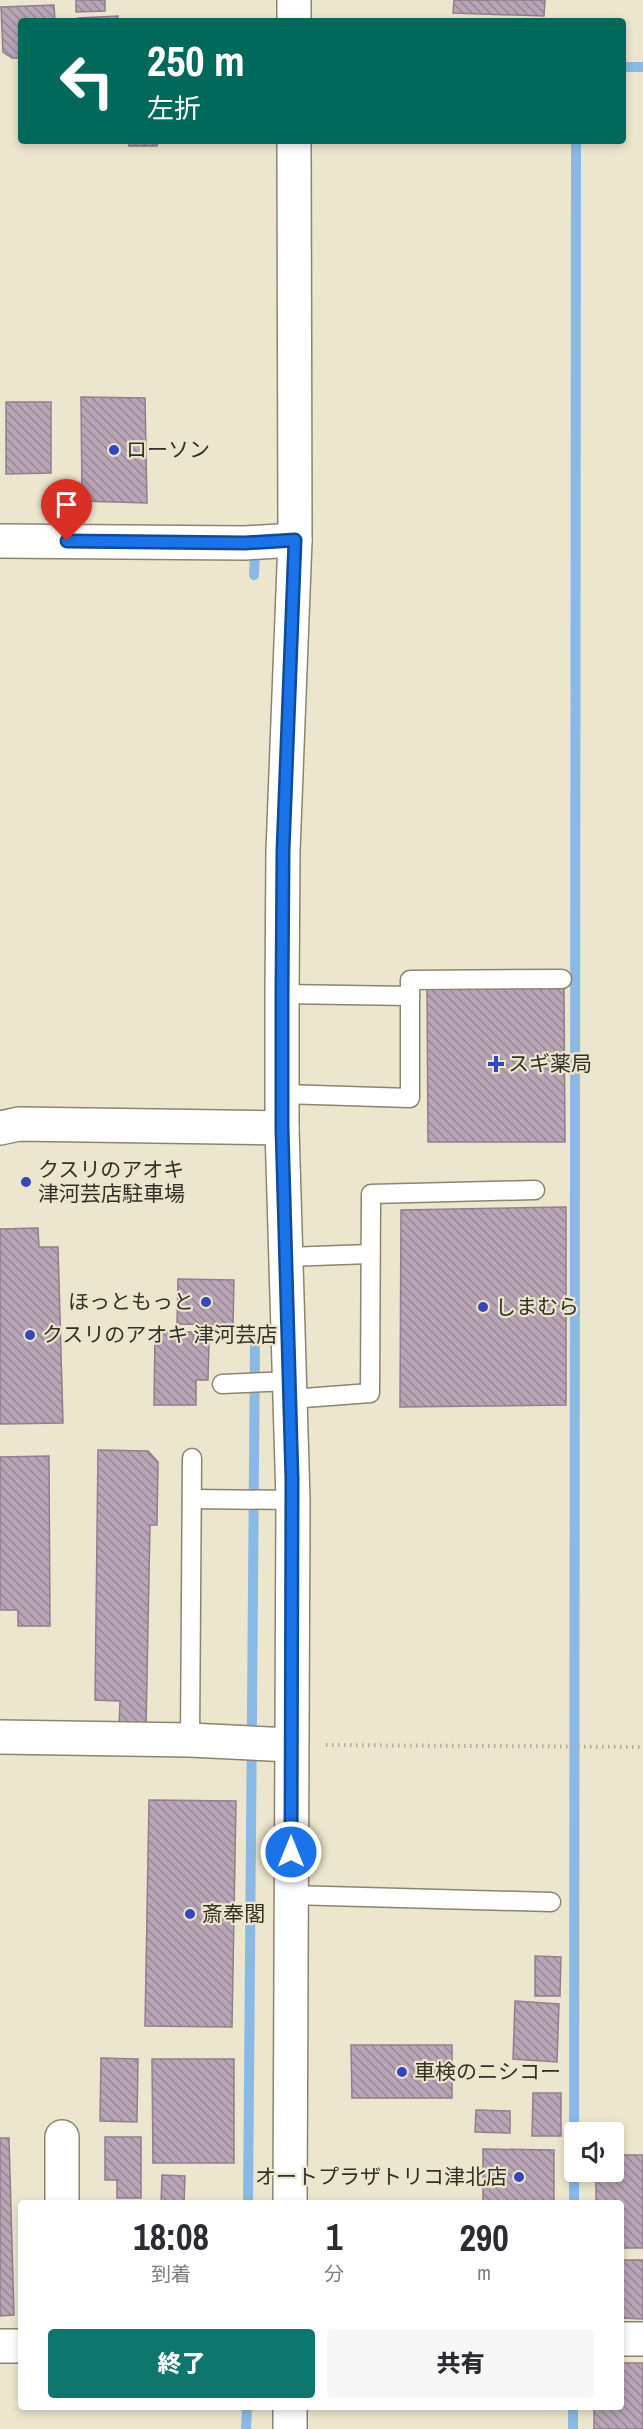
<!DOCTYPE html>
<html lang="ja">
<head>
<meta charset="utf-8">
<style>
  :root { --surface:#fff; --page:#f7f7f7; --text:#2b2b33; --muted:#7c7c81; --accent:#0f766e }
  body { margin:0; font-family:"Archivo Narrow","Noto Sans JP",sans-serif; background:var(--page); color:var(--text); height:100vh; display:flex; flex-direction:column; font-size:22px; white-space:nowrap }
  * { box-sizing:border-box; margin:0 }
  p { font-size:20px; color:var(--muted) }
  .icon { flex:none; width:33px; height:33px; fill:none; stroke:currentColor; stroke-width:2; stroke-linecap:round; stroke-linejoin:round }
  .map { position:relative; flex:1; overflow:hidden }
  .drawer { position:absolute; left:18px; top:2200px; width:606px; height:210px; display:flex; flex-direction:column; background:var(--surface); border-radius:6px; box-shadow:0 3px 9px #0003 }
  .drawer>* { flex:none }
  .guide { position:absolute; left:18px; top:18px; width:608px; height:126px; border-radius:6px; box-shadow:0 3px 9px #0003; background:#00695c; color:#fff; overflow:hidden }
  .controls { position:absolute; left:564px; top:2122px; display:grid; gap:12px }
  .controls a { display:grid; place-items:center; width:60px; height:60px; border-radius:6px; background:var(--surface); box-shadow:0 3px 9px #0003; font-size:30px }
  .pin { position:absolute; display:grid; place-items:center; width:51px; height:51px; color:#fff; margin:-62px -26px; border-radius:50% 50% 50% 0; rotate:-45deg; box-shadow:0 0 6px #0007 }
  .pin .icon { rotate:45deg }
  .me { position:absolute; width:66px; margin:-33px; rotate:0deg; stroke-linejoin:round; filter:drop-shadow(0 0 4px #0008) }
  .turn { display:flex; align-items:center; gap:21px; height:126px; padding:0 30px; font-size:27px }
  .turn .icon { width:78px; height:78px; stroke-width:2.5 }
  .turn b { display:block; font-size:42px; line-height:51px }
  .eta { display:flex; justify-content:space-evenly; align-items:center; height:102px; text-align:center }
  .eta b { font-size:36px; font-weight:800; line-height:42px }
  .button { display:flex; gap:12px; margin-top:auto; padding:12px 30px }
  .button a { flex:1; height:69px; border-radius:6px; background:var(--accent); color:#fff; font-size:24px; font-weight:800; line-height:69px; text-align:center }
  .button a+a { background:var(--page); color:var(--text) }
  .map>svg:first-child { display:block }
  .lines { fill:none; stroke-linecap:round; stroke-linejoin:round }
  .stream { stroke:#8bb9e5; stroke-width:10 }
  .building { fill:url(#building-back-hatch); stroke:#927e8e; stroke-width:1.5 }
  .lane-casing { stroke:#8b856f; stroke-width:21 }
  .street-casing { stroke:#8b856f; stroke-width:36 }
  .secondary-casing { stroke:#8b856f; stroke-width:36 }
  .path { stroke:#b2ad9a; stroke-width:4; stroke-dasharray:1.5 4.5; stroke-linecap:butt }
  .lane { stroke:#fff; stroke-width:18 }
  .street { stroke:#fff; stroke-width:33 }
  .secondary { stroke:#fff; stroke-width:33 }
  .route-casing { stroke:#114b97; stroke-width:15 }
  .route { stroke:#1a73e8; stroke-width:10 }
  .poi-dot { fill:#3647ba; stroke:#ece6ce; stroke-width:2 }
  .labels { text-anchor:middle; stroke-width:4.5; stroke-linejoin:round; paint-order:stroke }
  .poi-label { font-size:21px; fill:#323027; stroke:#ece6ce; text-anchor:start }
</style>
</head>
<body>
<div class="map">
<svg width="643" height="2429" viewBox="0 0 643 2429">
  <defs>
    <pattern id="building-back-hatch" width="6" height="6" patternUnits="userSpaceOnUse" patternTransform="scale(1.5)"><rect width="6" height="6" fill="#b9a5b5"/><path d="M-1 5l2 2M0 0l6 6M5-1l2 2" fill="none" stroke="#978793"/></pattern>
  </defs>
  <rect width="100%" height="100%" fill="#ece6ce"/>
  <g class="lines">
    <g class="stream">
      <polyline points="622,67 643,67"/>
      <polyline points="254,575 255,554"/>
      <polyline points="248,2204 255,1341"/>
      <polyline points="574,2204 576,141"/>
      <polyline points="246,2429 247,2408"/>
      <polyline points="573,2429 573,2408"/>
    </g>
  </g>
  <g class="building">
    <polygon points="76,0 105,0 105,11 76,12"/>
    <polygon points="454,0 545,0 544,16 453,13"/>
    <polygon points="54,5 55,21 21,21 21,58 12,58 3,52 1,7"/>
    <polygon points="118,16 118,21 78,21 78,18"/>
    <polygon points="129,141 158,141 157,146 129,146"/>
    <polygon points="81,397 145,398 147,503 82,501"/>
    <polygon points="6,402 51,402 51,473 6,474"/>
    <polygon points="564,985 565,1142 428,1142 427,986"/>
    <polygon points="566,1207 566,1405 400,1407 401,1210"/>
    <polygon points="38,1228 39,1247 58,1247 63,1423 0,1424 0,1229"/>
    <polygon points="178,1279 234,1280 233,1325 177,1324"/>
    <polygon points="155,1332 194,1332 193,1342 209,1342 208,1380 196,1380 196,1405 154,1405"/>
    <polygon points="98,1450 148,1451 158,1462 157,1525 150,1525 146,1729 119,1728 120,1701 95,1700"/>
    <polygon points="49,1456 50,1626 18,1626 18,1610 0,1610 0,1457"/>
    <polygon points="149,1800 236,1801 232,2027 145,2026"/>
    <polygon points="535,1956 561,1957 560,1996 535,1996"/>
    <polygon points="515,2001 559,2004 557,2062 513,2059"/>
    <polygon points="351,2045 452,2045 452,2098 352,2098"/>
    <polygon points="101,2058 138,2059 137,2122 100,2121"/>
    <polygon points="152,2059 234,2059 234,2163 153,2163"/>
    <polygon points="533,2093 561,2093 561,2136 532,2136"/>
    <polygon points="476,2110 510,2111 510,2133 475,2132"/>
    <polygon points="105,2137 141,2137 141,2198 117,2198 117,2180 105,2180"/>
    <polygon points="0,2138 9,2138 14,2315 0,2316"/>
    <polygon points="483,2149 554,2150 554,2204 483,2204"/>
    <polygon points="614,2155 643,2155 643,2248 621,2248 621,2204 596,2204 596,2172 614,2172"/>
    <polygon points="162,2175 185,2176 184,2204 161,2204"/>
    <polygon points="621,2260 643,2260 643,2319 621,2318"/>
    <polygon points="621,2363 643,2363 643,2429 594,2429 594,2408 621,2408"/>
  </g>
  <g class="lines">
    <g class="lane-casing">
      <g id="lane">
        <polyline points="282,994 410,996"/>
        <polyline points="283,1094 410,1098 410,980 562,979"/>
        <polyline points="286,1257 370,1254"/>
        <polyline points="222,1384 291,1381"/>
        <polyline points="291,1399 370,1393 371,1194 535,1190"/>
        <polyline points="192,1499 293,1500"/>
        <polyline points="190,1740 192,1458"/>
        <polyline points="290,1895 551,1902"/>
      </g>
    </g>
    <g class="street-casing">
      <g id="street">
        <polyline points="0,541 245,543 295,540"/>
        <polyline points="0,1128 19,1124 282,1128"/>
        <polyline points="0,1737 190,1740 291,1745"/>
        <polyline points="62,2204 62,2137"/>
        <polyline points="621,2339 643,2339"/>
        <polyline points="0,2346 21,2346"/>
      </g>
    </g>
    <g class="secondary-casing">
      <g id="secondary">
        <polyline points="294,0 294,21"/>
        <polyline points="290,2204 293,1500 282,1128 282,994 283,851 295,540 294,141"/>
        <polyline points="290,2429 290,2408"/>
      </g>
    </g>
    <polyline class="path" points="326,1745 643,1747"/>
    <use href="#lane" class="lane"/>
    <use href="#street" class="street"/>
    <use href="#secondary" class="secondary"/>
  </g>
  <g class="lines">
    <g class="route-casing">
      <polyline id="route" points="67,541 245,543 295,540 283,851 282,994 282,1128 292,1479 291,1852"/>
    </g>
    <use href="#route" class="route"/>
  </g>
  <g class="poi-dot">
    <circle cx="114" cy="450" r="6"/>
    <path d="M493 1055h6v6h6v6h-6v6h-6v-6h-6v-6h6z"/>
    <circle cx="26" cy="1182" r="6"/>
    <circle cx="206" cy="1302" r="6"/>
    <circle cx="483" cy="1307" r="6"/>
    <circle cx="30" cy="1335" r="6"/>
    <circle cx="190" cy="1914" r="6"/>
    <circle cx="402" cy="2072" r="6"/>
    <circle cx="519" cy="2177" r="6"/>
  </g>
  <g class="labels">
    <g class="poi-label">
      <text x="126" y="457">ローソン</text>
      <text x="508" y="1071">スギ薬局</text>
      <text x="38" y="1177">クスリのアオキ<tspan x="38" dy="24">津河芸店駐車場</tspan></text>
      <text x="194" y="1309" text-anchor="end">ほっともっと</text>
      <text x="495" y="1314">しまむら</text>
      <text x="42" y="1342">クスリのアオキ 津河芸店</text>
      <text x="202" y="1921">斎奉閣</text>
      <text x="414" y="2079">車検のニシコー</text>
      <text x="507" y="2184" text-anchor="end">オートプラザトリコ津北店</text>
    </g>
  </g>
</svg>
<div class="controls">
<a><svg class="icon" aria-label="sound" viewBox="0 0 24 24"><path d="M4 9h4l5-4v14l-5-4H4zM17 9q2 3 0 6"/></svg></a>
</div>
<div class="pin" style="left:67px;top:541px;background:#d93025"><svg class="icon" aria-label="arrive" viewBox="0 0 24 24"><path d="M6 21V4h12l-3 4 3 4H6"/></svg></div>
<svg class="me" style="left:291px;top:1852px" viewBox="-20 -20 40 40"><circle r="17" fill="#1a73e8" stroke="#fff" stroke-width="3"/><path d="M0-11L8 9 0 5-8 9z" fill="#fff"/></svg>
<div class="guide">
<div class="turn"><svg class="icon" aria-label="left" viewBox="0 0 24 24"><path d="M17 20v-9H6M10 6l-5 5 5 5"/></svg><div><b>250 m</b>左折</div></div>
</div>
<section class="drawer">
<div class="eta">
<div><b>18:08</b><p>到着</p></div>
<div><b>1</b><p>分</p></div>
<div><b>290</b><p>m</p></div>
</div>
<div class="button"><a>終了</a><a>共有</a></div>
</section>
</div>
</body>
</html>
